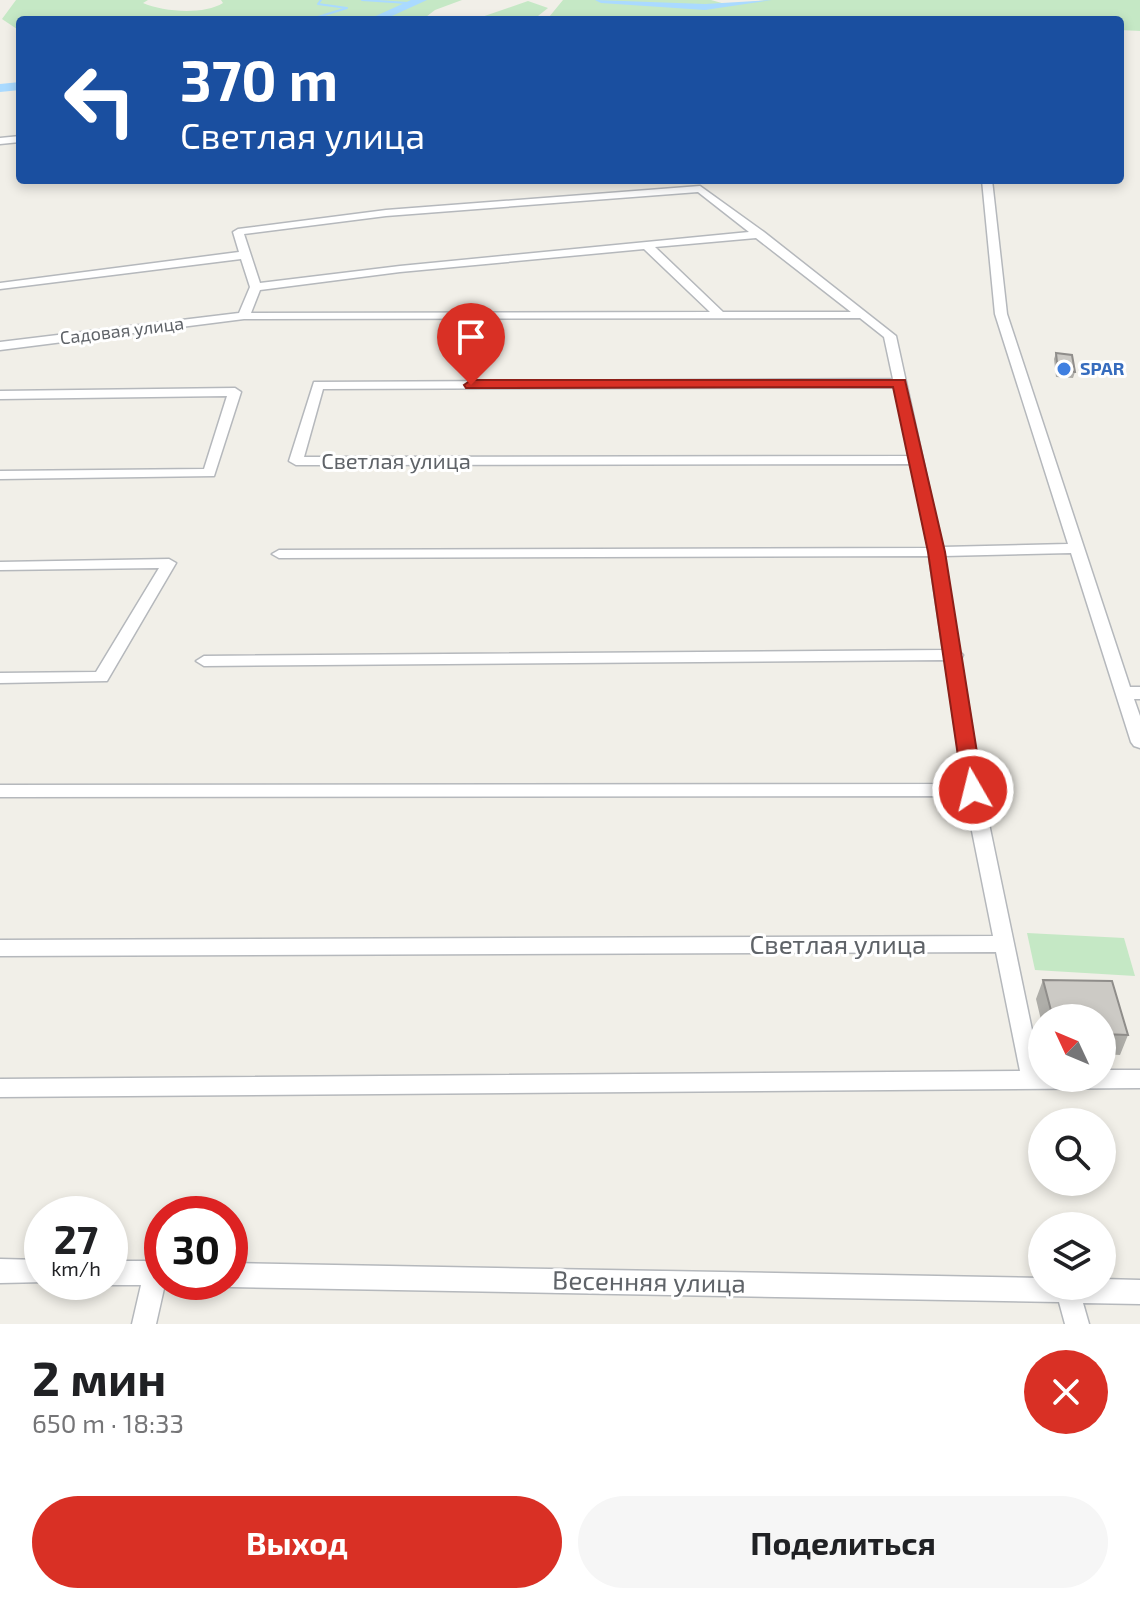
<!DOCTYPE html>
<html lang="ru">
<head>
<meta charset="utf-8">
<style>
  :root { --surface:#fff; --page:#f6f6f6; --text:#202124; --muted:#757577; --accent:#d93025 }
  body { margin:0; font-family:"Exo 2",sans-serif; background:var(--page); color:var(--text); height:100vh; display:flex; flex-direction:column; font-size:30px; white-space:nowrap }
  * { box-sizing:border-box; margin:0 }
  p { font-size:26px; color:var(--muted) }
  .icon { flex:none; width:44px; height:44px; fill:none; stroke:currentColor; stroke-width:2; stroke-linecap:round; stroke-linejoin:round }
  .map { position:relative; height:1324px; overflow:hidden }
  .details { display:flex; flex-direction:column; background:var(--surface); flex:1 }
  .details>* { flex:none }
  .banner { position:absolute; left:16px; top:16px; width:1108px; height:168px; border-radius:8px; box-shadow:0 4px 12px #0003; background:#1a4fa0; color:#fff; overflow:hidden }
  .needle { width:52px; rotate:314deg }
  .tools { position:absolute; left:1028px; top:1004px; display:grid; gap:16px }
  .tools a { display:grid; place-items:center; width:88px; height:88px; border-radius:50%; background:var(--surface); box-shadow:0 4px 12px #0003; font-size:40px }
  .speed { position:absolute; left:24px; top:1196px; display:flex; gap:16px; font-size:40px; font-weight:700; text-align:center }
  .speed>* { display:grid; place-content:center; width:104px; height:104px; border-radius:50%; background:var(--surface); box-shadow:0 4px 12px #0003; line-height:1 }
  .speed small { font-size:20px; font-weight:400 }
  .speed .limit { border:12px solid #d22; background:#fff; color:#111 }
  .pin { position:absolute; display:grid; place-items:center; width:68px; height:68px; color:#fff; margin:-82px -34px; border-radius:50% 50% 50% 0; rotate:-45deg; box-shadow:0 0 8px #0007 }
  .pin .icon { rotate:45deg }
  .me { position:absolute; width:88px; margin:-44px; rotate:352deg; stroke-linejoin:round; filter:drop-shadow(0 0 6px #0008) }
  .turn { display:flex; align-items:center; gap:28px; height:168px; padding:0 32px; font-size:36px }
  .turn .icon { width:104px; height:104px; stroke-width:2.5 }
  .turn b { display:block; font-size:56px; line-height:68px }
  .round { display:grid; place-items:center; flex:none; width:84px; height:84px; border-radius:42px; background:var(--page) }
  .summary { display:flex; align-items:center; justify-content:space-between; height:136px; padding:0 32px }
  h1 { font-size:48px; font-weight:700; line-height:60px }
  .primary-button { display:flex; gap:16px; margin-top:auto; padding:16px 32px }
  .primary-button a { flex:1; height:92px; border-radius:48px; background:var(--accent); color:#fff; font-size:32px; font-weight:700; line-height:92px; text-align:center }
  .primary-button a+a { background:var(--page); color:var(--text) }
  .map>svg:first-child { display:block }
  .green { fill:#c5e8c5 }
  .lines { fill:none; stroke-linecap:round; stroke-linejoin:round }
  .stream { stroke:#aadaff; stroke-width:2 }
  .river { fill:#aadaff; fill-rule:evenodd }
  .minor-casing { stroke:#b5b8bc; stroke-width:3 }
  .minor { fill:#fff; fill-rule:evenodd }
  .wall { fill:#afaea9 }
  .building { fill:#cccac5; stroke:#8f8d8a; stroke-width:2 }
  .route { fill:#d93025; stroke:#8d1f18; stroke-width:2 }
  .shop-dot { fill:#3f7fe0; stroke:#fff; stroke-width:3 }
  .labels { text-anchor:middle; stroke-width:6; stroke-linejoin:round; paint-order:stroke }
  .far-street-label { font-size:18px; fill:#5f6368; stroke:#fff }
  .far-shop-label { font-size:18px; font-weight:bold; fill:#366cbe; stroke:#fff; text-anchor:start }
  .street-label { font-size:22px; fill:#5f6368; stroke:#fff }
  .near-street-label { font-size:26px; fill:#5f6368; stroke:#fff }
</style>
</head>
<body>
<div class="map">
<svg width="1140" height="1324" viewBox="0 0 1140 1324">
  <rect width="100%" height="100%" fill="#f1efe8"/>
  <g class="green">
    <path d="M 16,0 L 148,0 L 143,3 C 163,12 204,15 223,3 L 221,0 L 462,0 L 435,10 L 422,20 L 20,20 L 20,31 L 2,19 Z"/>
    <polygon points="563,0 711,0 729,5 766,0 1140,0 1140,31 1120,30 1120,20 894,17 895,20 548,20 537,16 473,20 528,1 548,8 538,16 549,17"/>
    <polygon points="1027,933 1124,938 1135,976 1035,970"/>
  </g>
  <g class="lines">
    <g class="stream">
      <polyline points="362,0 408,3"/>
      <polyline points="308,20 347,8 318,4 321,0"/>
    </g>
    <g class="river">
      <polygon points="411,0 427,0 383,20 367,20"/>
      <polygon points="595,0 705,4 772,0 705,10 601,3"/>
      <polygon points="20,82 20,90 0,92 0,84"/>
    </g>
    <g class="minor-casing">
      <g id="minor">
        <polygon points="20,136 20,142 0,144 0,138"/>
        <path d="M 982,180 L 992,180 L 1007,314 L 1130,687 L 1140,687 L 1140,699 L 1134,699 L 1140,716 L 1140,748 L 1134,746 L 1131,742 L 1071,553 L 944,556 L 959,651 L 963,655 L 961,659 L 982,790 L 1042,1078 L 1102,1078 L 1102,1070 L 1140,1070 L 1140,1088 L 0,1097 L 0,1079 L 1020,1071 L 996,952 L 0,956 L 0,940 L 993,936 L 965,796 L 0,797 L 0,785 L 963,784 L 945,660 L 204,666 L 196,661 L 204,656 L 943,650 L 929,556 L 279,558 L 272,554 L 279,550 L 928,548 L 911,464 L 296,465 L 289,461 L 314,382 L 893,379 L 884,337 L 860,318 L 244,319 L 0,350 L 0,342 L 239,313 L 250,287 L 241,259 L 0,289 L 0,283 L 239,252 L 233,232 L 238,229 L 386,210 L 700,186 L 764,232 L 896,336 L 942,547 L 1068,544 L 995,314 ZM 698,192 L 749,232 L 400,266 L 260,283 L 244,234 L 386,216 ZM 756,238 L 851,312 L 723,312 L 655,247 ZM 644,249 L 710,312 L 251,313 L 260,290 L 400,272 ZM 895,387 L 909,456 L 304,457 L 323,389 Z"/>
        <polygon points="235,388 241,392 214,476 0,479 0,471 204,469 227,396 0,399 0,391"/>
        <polygon points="169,559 176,563 107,681 0,683 0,673 96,672 159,568 0,570 0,562"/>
        <polygon points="0,1259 42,1260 42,1282 46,1282 0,1283"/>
        <polygon points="110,1261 162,1261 162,1282 168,1282 165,1284 156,1324 132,1324 141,1285 110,1285 104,1282 110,1282"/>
        <polygon points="230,1263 1042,1278 1042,1286 1102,1286 1102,1279 1140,1280 1140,1304 1083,1303 1089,1324 1065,1324 1059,1302 230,1287 221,1282 230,1282"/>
      </g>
    </g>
    <use href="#minor" class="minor"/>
  </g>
  <g class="wall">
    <polygon points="1056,353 1075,372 1073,378 1056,377 1054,359"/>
    <polygon points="1043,980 1112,981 1128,1035 1120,1055 1102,1054 1102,1018 1042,1018 1042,1024 1036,999"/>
  </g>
  <g class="building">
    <polygon points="1056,353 1072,355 1075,372 1058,371"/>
    <polygon points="1043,980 1112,981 1128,1035 1102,1034 1102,1018 1053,1018"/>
  </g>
  <polygon class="route" points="471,380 905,380 945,552 983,790 980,795 966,795 963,790 928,552 893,387 466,388 464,385"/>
  <circle class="shop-dot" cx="1064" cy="369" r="8"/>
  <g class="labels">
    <g class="far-street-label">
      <text transform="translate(122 331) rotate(-7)" y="6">Садовая улица</text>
    </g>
    <g class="far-shop-label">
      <text x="1080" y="375">SPAR</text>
    </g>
    <g class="street-label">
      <text x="396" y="469">Светлая улица</text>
    </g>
    <g class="near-street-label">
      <text x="838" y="954">Светлая улица</text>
      <text transform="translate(649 1282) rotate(1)" y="9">Весенняя улица</text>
    </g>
  </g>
</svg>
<div class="tools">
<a><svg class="needle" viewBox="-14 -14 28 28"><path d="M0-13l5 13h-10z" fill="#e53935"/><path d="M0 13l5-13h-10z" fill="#757577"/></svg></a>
<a><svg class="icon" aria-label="search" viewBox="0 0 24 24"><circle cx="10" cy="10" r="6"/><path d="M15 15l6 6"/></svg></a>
<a><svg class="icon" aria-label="layers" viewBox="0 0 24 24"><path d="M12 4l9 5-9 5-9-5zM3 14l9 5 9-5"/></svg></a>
</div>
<div class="speed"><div>27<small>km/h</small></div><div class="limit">30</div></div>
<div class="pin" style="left:471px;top:385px;background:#d93025"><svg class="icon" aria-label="arrive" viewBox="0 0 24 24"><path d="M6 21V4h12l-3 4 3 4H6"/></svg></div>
<svg class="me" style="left:973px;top:790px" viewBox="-20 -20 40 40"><circle r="17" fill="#d93025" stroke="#fff" stroke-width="3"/><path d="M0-11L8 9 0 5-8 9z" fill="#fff"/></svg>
<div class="banner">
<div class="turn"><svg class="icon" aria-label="left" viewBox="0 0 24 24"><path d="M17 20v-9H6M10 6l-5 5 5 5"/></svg><div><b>370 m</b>Светлая улица</div></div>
</div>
</div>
<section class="details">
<div class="summary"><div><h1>2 мин</h1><p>650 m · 18:33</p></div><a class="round" style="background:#d93025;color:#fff"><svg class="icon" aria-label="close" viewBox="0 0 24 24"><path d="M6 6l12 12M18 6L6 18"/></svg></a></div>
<div class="primary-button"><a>Выход</a><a>Поделиться</a></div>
</section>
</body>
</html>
